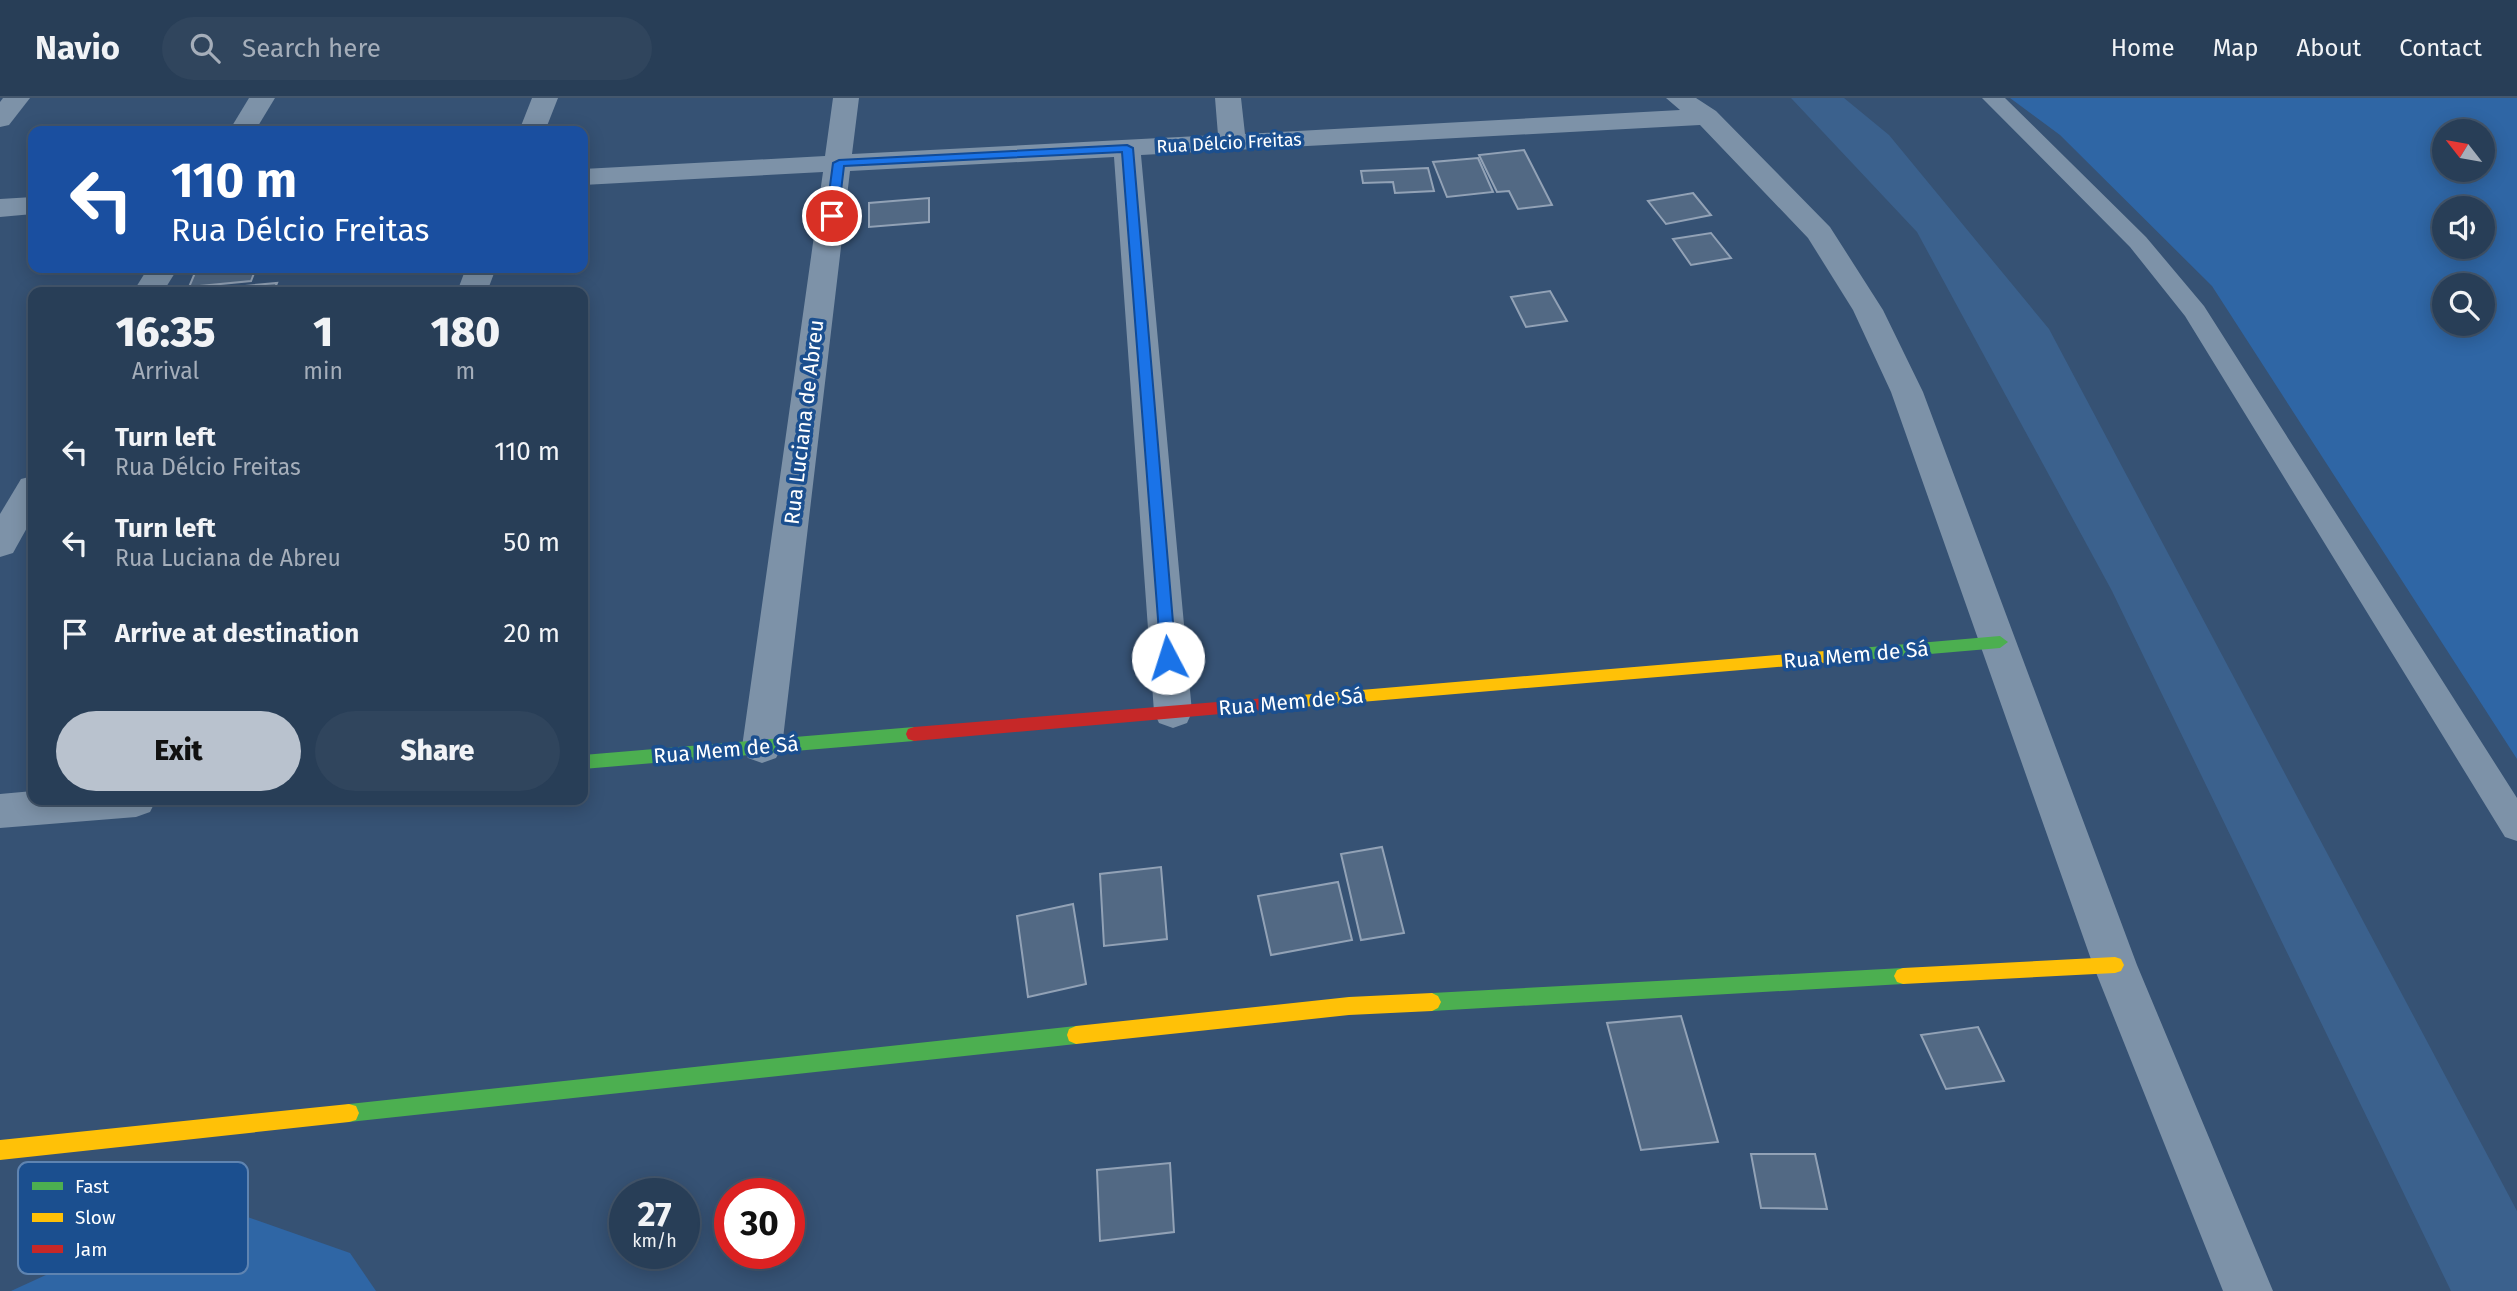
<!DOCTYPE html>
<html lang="en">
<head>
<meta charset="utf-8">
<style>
  :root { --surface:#283e57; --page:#30455d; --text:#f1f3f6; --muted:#a5aeba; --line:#44576d; --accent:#b9c2ce }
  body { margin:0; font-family:"Fira Sans",sans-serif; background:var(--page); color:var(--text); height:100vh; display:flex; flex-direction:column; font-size:26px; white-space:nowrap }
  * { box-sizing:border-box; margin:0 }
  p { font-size:23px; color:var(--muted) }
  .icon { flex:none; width:38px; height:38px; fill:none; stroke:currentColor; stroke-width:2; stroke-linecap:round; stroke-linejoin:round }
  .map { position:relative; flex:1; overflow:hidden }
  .details { position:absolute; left:28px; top:189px; width:560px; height:518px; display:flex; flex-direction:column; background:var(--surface); border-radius:14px; box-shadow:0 4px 18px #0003,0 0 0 2px var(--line) }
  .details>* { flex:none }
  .banner { position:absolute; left:28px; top:28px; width:560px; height:147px; border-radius:14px; box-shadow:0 4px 18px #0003,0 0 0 2px var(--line); background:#1a4fa0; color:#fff; overflow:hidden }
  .needle { width:46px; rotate:301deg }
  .buttons { position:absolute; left:2432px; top:21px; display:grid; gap:14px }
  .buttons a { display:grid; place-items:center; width:63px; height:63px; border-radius:50%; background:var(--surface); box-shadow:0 4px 18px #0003,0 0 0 2px var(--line); font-size:35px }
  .speed { position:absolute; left:609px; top:1080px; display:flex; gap:14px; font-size:35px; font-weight:700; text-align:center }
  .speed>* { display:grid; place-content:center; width:91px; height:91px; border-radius:50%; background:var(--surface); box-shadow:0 4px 18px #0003,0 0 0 2px var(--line); line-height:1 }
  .speed small { font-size:18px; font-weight:400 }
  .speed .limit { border:10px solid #d22; background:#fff; color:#111 }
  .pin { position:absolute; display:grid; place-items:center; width:60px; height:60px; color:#fff; margin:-30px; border:4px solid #fff; border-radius:50%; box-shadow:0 2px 7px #0007 }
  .me { position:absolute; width:77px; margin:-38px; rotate:355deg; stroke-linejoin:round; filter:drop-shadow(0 0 5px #0008) }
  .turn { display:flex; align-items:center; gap:24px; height:147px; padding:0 28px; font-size:32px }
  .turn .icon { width:91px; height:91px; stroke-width:2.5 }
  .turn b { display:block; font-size:49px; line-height:60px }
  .eta { display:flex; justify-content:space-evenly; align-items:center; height:119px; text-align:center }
  .eta b { font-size:42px; font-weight:800; line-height:49px }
  .primary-button { display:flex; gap:14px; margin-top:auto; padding:14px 28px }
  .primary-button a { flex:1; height:80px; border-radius:42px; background:var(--accent); color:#111; font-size:28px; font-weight:800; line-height:80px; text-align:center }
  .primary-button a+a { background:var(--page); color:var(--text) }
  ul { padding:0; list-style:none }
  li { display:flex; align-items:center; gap:21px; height:91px; padding:0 28px }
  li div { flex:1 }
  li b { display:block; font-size:26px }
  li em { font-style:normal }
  header { display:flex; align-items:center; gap:42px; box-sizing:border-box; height:98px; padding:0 35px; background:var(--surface); border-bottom:2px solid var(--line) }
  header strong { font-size:33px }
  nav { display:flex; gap:38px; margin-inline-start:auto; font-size:24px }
  .search { width:490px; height:63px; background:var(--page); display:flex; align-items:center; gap:18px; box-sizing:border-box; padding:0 24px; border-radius:38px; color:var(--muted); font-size:26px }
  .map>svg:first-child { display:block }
  .green { fill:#2f66a5; fill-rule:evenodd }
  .water { fill:#3b618d }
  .building { fill:#526984; stroke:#92a2b6; stroke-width:2 }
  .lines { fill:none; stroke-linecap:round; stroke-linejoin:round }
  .lane { fill:#7d92a8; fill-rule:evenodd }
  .street { fill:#7d92a8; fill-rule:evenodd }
  .fast { fill:#4caf50; fill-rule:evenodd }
  .slow { fill:#ffc107; fill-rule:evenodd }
  .jam { fill:#c62828; fill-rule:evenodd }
  .route { fill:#1a73e8; stroke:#114b97; stroke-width:2 }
  .labels { text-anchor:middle; stroke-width:7; stroke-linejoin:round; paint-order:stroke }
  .far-street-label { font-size:18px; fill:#fff; stroke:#1b4f8f }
  .street-label { font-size:21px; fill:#fff; stroke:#1b4f8f }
  .key { fill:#1b4f8f; stroke:#5f84b1; stroke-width:2 }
  .key-label { font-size:19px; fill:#fff }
</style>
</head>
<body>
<header>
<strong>Navio</strong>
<div class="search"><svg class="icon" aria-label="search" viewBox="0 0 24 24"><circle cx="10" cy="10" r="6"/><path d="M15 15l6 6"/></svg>Search here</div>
<nav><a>Home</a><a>Map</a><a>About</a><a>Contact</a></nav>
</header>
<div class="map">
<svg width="2517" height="1193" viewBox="0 0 2517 1193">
  <rect width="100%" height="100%" fill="#365274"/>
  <g class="green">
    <path d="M 2010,0 L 2517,0 L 2517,661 L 2212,188 L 2060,37 ZM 2445,33 L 2483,33 L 2483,72 L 2445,72 ZM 2445,110 L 2483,110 L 2483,149 L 2445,149 ZM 2445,187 L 2483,187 L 2483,226 L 2445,226 Z"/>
    <polygon points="205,1104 350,1155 376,1193 11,1193"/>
  </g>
  <polygon class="water" points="1791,0 1844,0 1889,37 2049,231 2517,1113 2517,1193 2451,1193 2112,493 1917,134"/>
  <g class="building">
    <polygon points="1524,52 1552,107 1518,111 1509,93 1497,94 1479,57"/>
    <polygon points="1478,60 1493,94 1447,99 1433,64"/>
    <polygon points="1428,70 1434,93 1395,95 1393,84 1363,85 1361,73"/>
    <polygon points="1693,95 1711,117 1666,126 1648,103"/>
    <polygon points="929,100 929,124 869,129 869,105"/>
    <polygon points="1711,135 1731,160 1691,167 1673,141"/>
    <polygon points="197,170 256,170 251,183 189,189"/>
    <polygon points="277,185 273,194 189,194 190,193"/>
    <polygon points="1550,193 1567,223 1526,229 1511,199"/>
    <polygon points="1382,749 1404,835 1361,842 1341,756"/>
    <polygon points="1161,769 1167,841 1104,848 1100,776"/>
    <polygon points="1338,784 1352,842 1271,857 1258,798"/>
    <polygon points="1073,806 1086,886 1028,899 1017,818"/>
    <polygon points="1681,918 1718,1044 1641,1052 1607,925"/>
    <polygon points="1978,929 2004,983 1946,991 1921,937"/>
    <polygon points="1751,1056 1815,1056 1827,1111 1761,1110"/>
    <polygon points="1170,1065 1174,1134 1100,1143 1097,1072"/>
  </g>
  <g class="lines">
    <polygon class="lane" points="1982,0 2005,0 2146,139 2204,208 2517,700 2517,743 2505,739 2185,218 2130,149"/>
    <g class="street">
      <polygon points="3,0 30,0 9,27 0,29 0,4"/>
      <polygon points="249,0 275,0 255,33 229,33"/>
      <polygon points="532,0 558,0 545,33 519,33"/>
      <polygon points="833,0 859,0 852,56 1218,37 1215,0 1241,0 1245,36 1680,12 1666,0 1696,0 1716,13 1830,129 1883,212 1923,294 2137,867 2273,1193 2223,1193 2093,867 1891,294 1853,212 1808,140 1700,27 1141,57 1192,614 1187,625 1173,630 1159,625 1154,614 1114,59 850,73 782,649 776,660 762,665 748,660 742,649 823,74 583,87 583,71 825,58"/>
      <polygon points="33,99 33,116 0,119 0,101"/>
      <polygon points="148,170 178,170 163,194 133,194"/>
      <polygon points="466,170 496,170 487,194 457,194"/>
      <polygon points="33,378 33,419 13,455 0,459 0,416 21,381"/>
      <polygon points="33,693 33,702 156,702 150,714 136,719 0,730 0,696"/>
    </g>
    <g class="fast">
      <polygon points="2000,538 2008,544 2000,550 1860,562 1852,556 1860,550"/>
      <polygon points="914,629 920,631 922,636 920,641 914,643 583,671 583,657"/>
      <polygon points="1903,870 1909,872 1912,878 1909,884 1903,886 1432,913 1426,910 1423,904 1426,898 1432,895"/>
      <polygon points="1076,928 1083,931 1085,937 1083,943 1076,946 349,1024 342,1022 339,1015 342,1008 349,1006"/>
    </g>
    <g class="slow">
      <polygon points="1860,550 1868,556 1860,562 1278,611 1272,609 1270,605 1272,601 1278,599"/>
      <polygon points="2115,859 2121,861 2124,867 2121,873 2115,875 1903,886 1897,884 1894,878 1897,872 1903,870"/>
      <polygon points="1432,895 1438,898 1441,904 1438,910 1432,913 1349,917 1076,946 1069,943 1067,937 1069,931 1076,928 1349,899"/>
      <polygon points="349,1006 356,1008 359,1015 356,1022 349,1024 0,1062 0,1042"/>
    </g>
    <polygon class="jam" points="1278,599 1284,601 1286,605 1284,609 1278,611 914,643 908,641 906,636 908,631 914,629"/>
  </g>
  <polygon class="route" points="1127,47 1133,50 1176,560 1168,566 1161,560 1122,54 844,68 838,118 832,122 826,118 833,65 839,62"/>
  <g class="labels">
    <g class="far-street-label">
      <text transform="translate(1229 45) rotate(-3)" y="6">Rua Délcio Freitas</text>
    </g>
    <g class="street-label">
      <text transform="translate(804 324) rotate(-83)" y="7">Rua Luciana de Abreu</text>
      <text transform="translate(1856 557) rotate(-5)" y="7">Rua Mem de Sá</text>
      <text transform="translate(1291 604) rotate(-5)" y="7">Rua Mem de Sá</text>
      <text transform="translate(726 652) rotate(-5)" y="7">Rua Mem de Sá</text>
    </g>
  </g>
  <rect x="18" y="1064" width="230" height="112" rx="10" class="key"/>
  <rect x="32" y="1084" width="31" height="8" fill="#4caf50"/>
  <rect x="32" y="1115" width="31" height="9" fill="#ffc107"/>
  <rect x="32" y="1147" width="31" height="8" fill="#c62828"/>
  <g class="key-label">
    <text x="75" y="1095">Fast</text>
    <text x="75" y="1126">Slow</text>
    <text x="75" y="1158">Jam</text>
  </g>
</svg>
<div class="buttons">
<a><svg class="needle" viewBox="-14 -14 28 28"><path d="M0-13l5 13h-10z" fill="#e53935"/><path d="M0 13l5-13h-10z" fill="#a5aeba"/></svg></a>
<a><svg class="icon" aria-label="sound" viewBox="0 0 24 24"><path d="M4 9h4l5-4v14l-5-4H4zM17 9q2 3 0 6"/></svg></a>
<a><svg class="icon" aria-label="search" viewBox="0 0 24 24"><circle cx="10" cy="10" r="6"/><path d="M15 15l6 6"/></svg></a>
</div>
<div class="speed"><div>27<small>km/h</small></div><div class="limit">30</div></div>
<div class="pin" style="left:832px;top:118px;background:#d93025"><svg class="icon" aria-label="arrive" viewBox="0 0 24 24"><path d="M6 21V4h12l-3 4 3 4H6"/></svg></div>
<svg class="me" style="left:1168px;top:560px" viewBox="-20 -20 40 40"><circle r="19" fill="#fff"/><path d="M0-13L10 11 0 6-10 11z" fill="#1a73e8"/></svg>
<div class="banner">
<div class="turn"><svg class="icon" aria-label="left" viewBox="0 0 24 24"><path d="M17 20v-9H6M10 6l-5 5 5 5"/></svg><div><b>110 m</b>Rua Délcio Freitas</div></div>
</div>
<section class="details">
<div class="eta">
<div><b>16:35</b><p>Arrival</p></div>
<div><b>1</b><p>min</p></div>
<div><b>180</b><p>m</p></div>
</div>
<ul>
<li><svg class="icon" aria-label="left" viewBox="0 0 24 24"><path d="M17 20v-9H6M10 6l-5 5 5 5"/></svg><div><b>Turn left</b><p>Rua Délcio Freitas</p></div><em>110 m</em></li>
<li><svg class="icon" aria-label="left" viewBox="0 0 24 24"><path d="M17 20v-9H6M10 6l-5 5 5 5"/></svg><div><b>Turn left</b><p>Rua Luciana de Abreu</p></div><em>50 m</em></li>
<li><svg class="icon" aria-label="arrive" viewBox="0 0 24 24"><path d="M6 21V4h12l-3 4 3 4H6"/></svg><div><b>Arrive at destination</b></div><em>20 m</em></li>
</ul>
<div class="primary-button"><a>Exit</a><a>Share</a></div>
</section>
</div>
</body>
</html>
